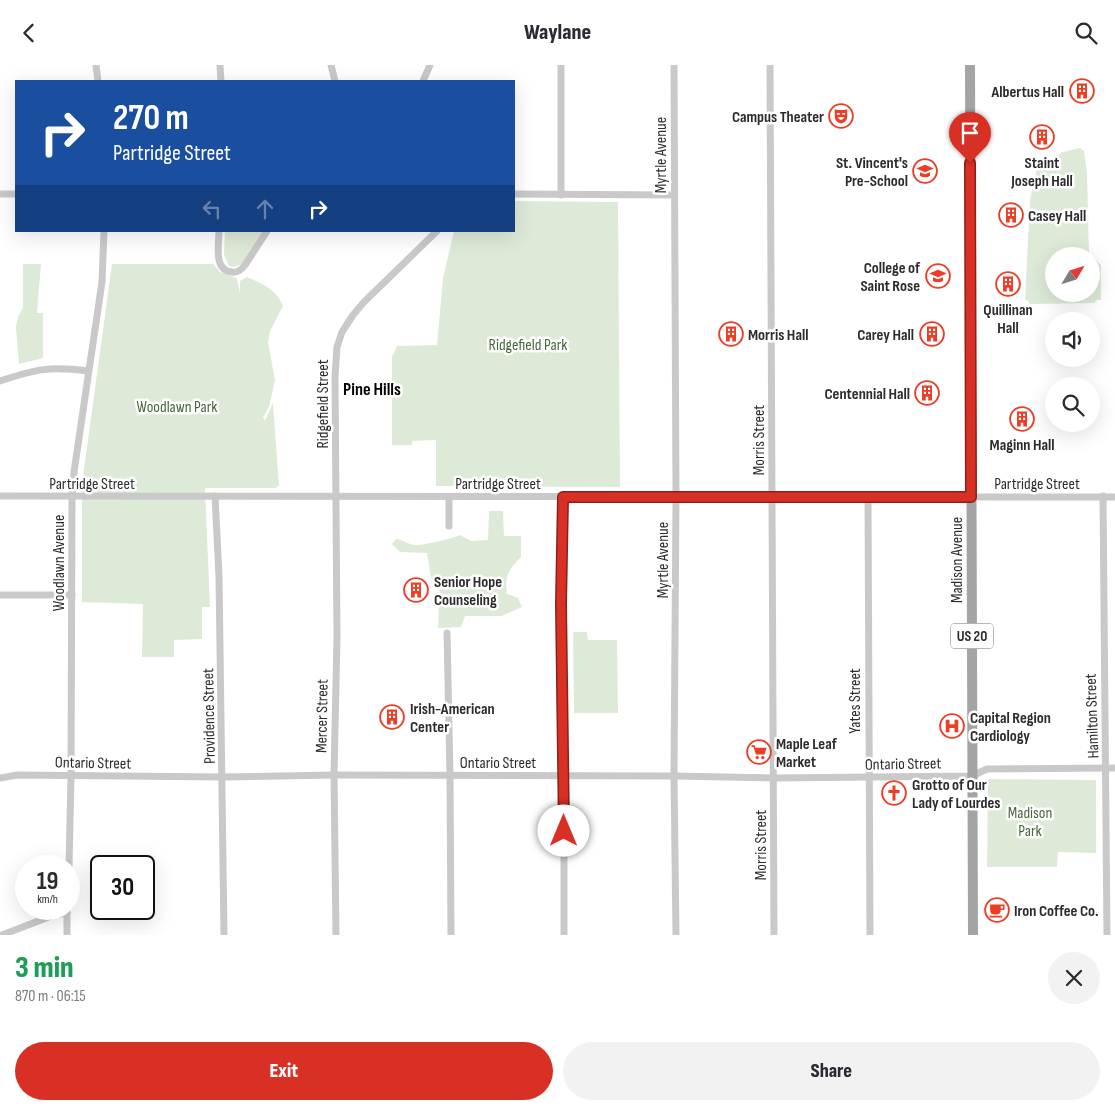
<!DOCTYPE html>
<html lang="en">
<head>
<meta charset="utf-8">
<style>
  :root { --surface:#fff; --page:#f2f2f3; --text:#2b2b33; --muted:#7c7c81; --accent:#d93025 }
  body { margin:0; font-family:"Sofia Sans Condensed",sans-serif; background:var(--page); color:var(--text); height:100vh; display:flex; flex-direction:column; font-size:19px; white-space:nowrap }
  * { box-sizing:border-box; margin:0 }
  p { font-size:16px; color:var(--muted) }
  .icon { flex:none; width:28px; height:28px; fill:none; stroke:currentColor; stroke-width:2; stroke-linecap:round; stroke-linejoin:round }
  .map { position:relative; height:870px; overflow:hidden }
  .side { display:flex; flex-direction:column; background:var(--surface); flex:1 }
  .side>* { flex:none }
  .banner { position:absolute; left:15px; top:15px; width:500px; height:152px; border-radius:0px; box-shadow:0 5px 20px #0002; background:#1a4fa0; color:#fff; overflow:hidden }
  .needle { width:32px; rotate:52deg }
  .tools { position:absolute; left:1045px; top:182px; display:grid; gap:10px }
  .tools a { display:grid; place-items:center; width:55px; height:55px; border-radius:50%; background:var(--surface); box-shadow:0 5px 20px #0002; font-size:25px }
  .speed { position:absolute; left:15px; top:790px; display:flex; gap:10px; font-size:25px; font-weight:700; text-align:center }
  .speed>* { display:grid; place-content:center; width:65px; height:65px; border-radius:50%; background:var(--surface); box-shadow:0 5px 20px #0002; line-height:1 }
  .speed small { font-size:12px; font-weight:400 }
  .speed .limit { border:2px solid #111; border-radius:8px; background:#fff; color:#111 }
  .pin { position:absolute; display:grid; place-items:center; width:42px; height:42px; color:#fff; margin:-51px -21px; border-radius:50% 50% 50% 0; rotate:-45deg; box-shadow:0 0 5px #0007 }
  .pin .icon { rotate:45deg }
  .me { position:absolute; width:55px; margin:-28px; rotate:0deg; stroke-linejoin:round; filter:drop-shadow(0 0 4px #0008) }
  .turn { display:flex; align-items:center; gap:18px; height:105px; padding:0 15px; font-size:22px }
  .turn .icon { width:65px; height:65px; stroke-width:2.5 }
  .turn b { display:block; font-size:35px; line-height:42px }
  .lanes { display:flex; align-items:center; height:48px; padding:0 15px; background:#0003; justify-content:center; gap:25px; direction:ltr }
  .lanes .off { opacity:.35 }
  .round { display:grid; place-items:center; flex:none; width:52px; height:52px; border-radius:26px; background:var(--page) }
  .headline { display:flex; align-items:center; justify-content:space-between; height:85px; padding:0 15px }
  h1 { font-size:30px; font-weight:800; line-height:38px; color:#1e9e55 }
  .primary-button { display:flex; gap:10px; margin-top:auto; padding:10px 15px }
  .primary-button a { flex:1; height:58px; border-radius:30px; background:var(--accent); color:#fff; font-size:20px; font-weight:800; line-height:58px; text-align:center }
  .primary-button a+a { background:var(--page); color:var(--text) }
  header { display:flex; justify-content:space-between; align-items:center; height:65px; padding:0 15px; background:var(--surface); font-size:22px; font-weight:800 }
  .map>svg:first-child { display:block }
  .green { fill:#deead8; fill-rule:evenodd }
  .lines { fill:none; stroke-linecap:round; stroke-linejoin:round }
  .minor { stroke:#c9c9c9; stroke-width:7 }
  .primary { stroke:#a4a4a4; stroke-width:10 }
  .route-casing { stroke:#8d1f18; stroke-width:12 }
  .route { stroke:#d93025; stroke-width:9 }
  .labels { text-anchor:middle; stroke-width:5; stroke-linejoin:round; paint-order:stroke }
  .shield { fill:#fff; stroke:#6b6b6b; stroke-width:1 }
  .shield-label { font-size:15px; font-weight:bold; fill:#2c2c2c }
  .poi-label { font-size:16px; font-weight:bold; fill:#2c2c2c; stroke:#fff; text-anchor:start }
  .street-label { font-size:16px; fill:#2c2c2c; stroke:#fff }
  .park-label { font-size:16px; fill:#456838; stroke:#fff }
  .neighbourhood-label { font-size:18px; font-weight:bold; fill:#000; stroke:#fff }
</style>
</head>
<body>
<header><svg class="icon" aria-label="back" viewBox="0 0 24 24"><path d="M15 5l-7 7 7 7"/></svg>Waylane<svg class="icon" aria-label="search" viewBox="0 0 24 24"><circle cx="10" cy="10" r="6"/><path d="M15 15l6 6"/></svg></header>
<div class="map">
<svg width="1115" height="870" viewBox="0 0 1115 870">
  <rect width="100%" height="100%" fill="#fff"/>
  <g class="green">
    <path d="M 1080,83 L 1084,86 L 1087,108 L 1089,188 L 1101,200 L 1101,235 L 1097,235 L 1094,238 L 1030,239 L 1027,235 L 1025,235 L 1030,135 L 1038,99 L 1048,97 L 1063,87 ZM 1054,191 L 1091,191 L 1091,229 L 1054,229 Z"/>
    <polygon points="514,136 618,137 620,422 436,421 436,375 412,376 412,380 392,380 392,292 397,281 437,280 443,213 454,166 514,166"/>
    <polygon points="225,166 263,166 242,199 234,202 229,201 224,190"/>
    <polygon points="23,199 41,199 37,248 43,248 43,293 19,299 16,262 18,252 23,243"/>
    <path d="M 112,199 L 213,199 L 220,207 L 237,213 L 240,228 L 240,216 L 247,212 C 263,219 276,224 283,241 L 270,266 L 268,277 L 275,315 L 269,342 L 263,352 L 265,356 L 273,338 L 279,421 L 276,421 L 277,423 L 205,423 L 210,542 L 202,542 L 202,574 L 174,575 L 174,592 L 142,592 L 143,539 L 82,537 L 82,419 Z"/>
    <path d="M 489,446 L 503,446 L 504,471 L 521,471 L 521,492 C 509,505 504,510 507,529 L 518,533 L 522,542 L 501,551 L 465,551 L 461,562 L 438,563 L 440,517 L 431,513 L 427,488 L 400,487 L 392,479 L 396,474 C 403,474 408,480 415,480 C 425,480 451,474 460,470 L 471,476 L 488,475 Z"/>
    <polygon points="573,567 587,567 588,575 617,575 618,648 574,648"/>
    <polygon points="988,714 1096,715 1096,788 1058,787 1057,802 987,802"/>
  </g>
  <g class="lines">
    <g class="minor">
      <polyline points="96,0 98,16"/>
      <polyline points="220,0 221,16"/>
      <polyline points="331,0 335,16"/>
      <polyline points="561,0 561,130"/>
      <polyline points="674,0 676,432 674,711 676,870"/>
      <polyline points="770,0 774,870"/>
      <polyline points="423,16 430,0"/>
      <polyline points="0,129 16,129"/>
      <polyline points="514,129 674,130"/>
      <path d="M 219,166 C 219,178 213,206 232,207 C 237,208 242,204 245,200 L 267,166"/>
      <path d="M 0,316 C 36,304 50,301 88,306"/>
      <polyline points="0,431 1115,432"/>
      <polyline points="215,431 219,511 224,870"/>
      <path d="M 1103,431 C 1103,578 1106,724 1107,870"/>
      <polyline points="563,432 561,539 564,647 564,870"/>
      <polyline points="868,432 870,870"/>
      <polyline points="449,461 449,432"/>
      <polyline points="0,530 72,530"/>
      <polyline points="447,568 450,710 451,870"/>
      <polyline points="0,713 17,710 223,712 334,710 674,711 774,713 972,711 987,704 1115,703"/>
      <polyline points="69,801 71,711 72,431 74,407 102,217 104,166"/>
      <polyline points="2,870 54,850 67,848"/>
      <polyline points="67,870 67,845"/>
      <polyline points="336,870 334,710 337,572 335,311 337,282 342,267 353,250 364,237 437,166"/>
    </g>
    <polyline class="primary" points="970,0 973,870"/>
  </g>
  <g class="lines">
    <g class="route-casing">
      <polyline id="route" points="564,766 561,539 563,432 971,432 970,98"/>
    </g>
    <use href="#route" class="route"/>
  </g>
  <defs>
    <g id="building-ring" transform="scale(1.25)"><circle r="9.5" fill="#fff" stroke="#ea3e26" stroke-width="1.5"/><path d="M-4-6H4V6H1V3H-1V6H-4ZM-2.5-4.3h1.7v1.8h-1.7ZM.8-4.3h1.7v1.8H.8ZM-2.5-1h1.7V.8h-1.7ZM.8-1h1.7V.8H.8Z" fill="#ea3e26"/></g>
    <g id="theatre-ring" transform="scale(1.25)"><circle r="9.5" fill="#fff" stroke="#ea3e26" stroke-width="1.5"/><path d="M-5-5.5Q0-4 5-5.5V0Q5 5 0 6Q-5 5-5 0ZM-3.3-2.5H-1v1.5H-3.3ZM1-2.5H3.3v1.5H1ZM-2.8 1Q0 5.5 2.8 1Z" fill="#ea3e26"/></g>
    <g id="school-ring" transform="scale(1.25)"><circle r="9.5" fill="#fff" stroke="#ea3e26" stroke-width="1.5"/><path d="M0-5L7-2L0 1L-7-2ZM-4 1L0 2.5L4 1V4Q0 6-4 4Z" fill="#ea3e26"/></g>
    <g id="university-ring" transform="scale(1.25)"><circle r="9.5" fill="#fff" stroke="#ea3e26" stroke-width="1.5"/><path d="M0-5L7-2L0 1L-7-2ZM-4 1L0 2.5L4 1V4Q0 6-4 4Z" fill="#ea3e26"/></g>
    <g id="hospital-ring" transform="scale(1.25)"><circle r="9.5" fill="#fff" stroke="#ea3e26" stroke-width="1.5"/><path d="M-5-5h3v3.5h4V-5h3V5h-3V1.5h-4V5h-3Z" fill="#ea3e26"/></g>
    <g id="supermarket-ring" transform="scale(1.25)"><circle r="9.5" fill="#fff" stroke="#ea3e26" stroke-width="1.5"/><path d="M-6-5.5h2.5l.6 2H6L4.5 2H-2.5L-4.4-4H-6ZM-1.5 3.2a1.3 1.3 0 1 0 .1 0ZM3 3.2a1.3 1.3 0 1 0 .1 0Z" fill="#ea3e26"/></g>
    <g id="church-ring" transform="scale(1.25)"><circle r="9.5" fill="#fff" stroke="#ea3e26" stroke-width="1.5"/><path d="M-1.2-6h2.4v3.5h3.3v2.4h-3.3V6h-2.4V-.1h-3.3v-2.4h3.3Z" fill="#ea3e26"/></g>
    <g id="cafe-ring" transform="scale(1.25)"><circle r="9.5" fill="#fff" stroke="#ea3e26" stroke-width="1.5"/><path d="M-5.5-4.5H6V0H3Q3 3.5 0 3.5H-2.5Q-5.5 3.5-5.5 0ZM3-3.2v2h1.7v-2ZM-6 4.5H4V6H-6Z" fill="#ea3e26"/></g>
  </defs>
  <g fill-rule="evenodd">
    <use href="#building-ring" x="1082" y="26"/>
    <use href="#theatre-ring" x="841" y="51"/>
    <use href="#building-ring" x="1042" y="72"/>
    <use href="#school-ring" x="925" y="106"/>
    <use href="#building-ring" x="1011" y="150"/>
    <use href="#university-ring" x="938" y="211"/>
    <use href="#building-ring" x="1008" y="219"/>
    <use href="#building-ring" x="731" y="269"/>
    <use href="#building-ring" x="932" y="269"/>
    <use href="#building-ring" x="927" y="328"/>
    <use href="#building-ring" x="1022" y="354"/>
    <use href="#building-ring" x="416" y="525"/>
    <use href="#building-ring" x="392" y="652"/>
    <use href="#hospital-ring" x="952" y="661"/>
    <use href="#supermarket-ring" x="759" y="687"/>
    <use href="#church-ring" x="894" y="728"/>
    <use href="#cafe-ring" x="997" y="845"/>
  </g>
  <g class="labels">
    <rect class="shield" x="951" y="558.5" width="42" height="25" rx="4"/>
    <g class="shield-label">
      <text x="972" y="576">US 20</text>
    </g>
    <g class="poi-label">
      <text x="1064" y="32" text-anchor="end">Albertus Hall</text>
      <text x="824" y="57" text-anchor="end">Campus Theater</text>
      <text x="908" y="103" text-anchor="end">St. Vincent's<tspan x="908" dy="18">Pre-School</tspan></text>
      <text x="1042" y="103" text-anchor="middle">Staint<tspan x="1042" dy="18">Joseph Hall</tspan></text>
      <text x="1028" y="156">Casey Hall</text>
      <text x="920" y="208" text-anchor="end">College of<tspan x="920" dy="18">Saint Rose</tspan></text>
      <text x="1008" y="250" text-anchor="middle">Quillinan<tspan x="1008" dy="18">Hall</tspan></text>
      <text x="748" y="275">Morris Hall</text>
      <text x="914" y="275" text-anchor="end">Carey Hall</text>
      <text x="910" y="334" text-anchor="end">Centennial Hall</text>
      <text x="1022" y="385" text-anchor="middle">Maginn Hall</text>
      <text x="434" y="522">Senior Hope<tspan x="434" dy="18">Counseling</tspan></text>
      <text x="410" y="649">Irish-American<tspan x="410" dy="18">Center</tspan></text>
      <text x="970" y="658">Capital Region<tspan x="970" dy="18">Cardiology</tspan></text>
      <text x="776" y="684">Maple Leaf<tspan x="776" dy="18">Market</tspan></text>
      <text x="912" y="725">Grotto of Our<tspan x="912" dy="18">Lady of Lourdes</tspan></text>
      <text x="1014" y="851">Iron Coffee Co.</text>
    </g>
    <g class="street-label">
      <text transform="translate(660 90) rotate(-90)" y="6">Myrtle Avenue</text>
      <text transform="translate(322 339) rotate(-90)" y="6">Ridgefield Street</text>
      <text transform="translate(758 375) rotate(-90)" y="6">Morris Street</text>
      <text x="92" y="424">Partridge Street</text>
      <text x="498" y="424">Partridge Street</text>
      <text x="1037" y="424">Partridge Street</text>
      <text transform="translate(662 495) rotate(-90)" y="6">Myrtle Avenue</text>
      <text transform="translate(956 495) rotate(-90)" y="6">Madison Avenue</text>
      <text transform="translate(58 498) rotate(-90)" y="6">Woodlawn Avenue</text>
      <text transform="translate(854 636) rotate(-90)" y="6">Yates Street</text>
      <text transform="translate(208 651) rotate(-91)" y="6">Providence Street</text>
      <text transform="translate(321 651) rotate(-89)" y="6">Mercer Street</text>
      <text transform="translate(1091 651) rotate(-92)" y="6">Hamilton Street</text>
      <text transform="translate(93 697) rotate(1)" y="6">Ontario Street</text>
      <text x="498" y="703">Ontario Street</text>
      <text transform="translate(903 698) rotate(-1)" y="6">Ontario Street</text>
      <text transform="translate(760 780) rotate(-90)" y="6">Morris Street</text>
    </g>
    <g class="park-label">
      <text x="528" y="285">Ridgefield Park</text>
      <text x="177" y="347">Woodlawn Park</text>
      <text x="1030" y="753">Madison<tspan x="1030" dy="18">Park</tspan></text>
    </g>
    <g class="neighbourhood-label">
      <text x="372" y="330">Pine Hills</text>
    </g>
  </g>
</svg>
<div class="tools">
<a><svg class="needle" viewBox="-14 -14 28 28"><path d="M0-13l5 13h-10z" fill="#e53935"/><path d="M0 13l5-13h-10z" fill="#7c7c81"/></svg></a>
<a><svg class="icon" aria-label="sound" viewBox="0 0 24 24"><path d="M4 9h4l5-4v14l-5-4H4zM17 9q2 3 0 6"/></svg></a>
<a><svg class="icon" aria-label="search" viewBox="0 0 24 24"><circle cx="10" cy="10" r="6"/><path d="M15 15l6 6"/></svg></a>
</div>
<div class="speed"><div>19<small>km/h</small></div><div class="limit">30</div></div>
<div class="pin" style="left:970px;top:98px;background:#d93025"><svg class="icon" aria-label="arrive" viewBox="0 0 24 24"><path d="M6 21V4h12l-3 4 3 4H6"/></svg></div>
<svg class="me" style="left:564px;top:766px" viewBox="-20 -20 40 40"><circle r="19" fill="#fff"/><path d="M0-13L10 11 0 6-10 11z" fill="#d93025"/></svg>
<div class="banner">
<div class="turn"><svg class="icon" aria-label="right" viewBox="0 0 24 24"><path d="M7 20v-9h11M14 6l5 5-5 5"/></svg><div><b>270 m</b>Partridge Street</div></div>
<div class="lanes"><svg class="icon off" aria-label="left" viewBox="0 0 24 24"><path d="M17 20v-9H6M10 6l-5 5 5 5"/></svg><svg class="icon off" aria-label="ahead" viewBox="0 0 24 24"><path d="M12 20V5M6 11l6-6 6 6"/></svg><svg class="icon" aria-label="right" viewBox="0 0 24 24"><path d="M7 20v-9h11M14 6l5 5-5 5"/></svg></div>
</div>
</div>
<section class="side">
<div class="headline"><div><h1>3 min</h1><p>870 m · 06:15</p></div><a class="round"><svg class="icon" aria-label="close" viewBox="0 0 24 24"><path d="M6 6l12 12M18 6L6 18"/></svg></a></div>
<div class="primary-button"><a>Exit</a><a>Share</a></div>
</section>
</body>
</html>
